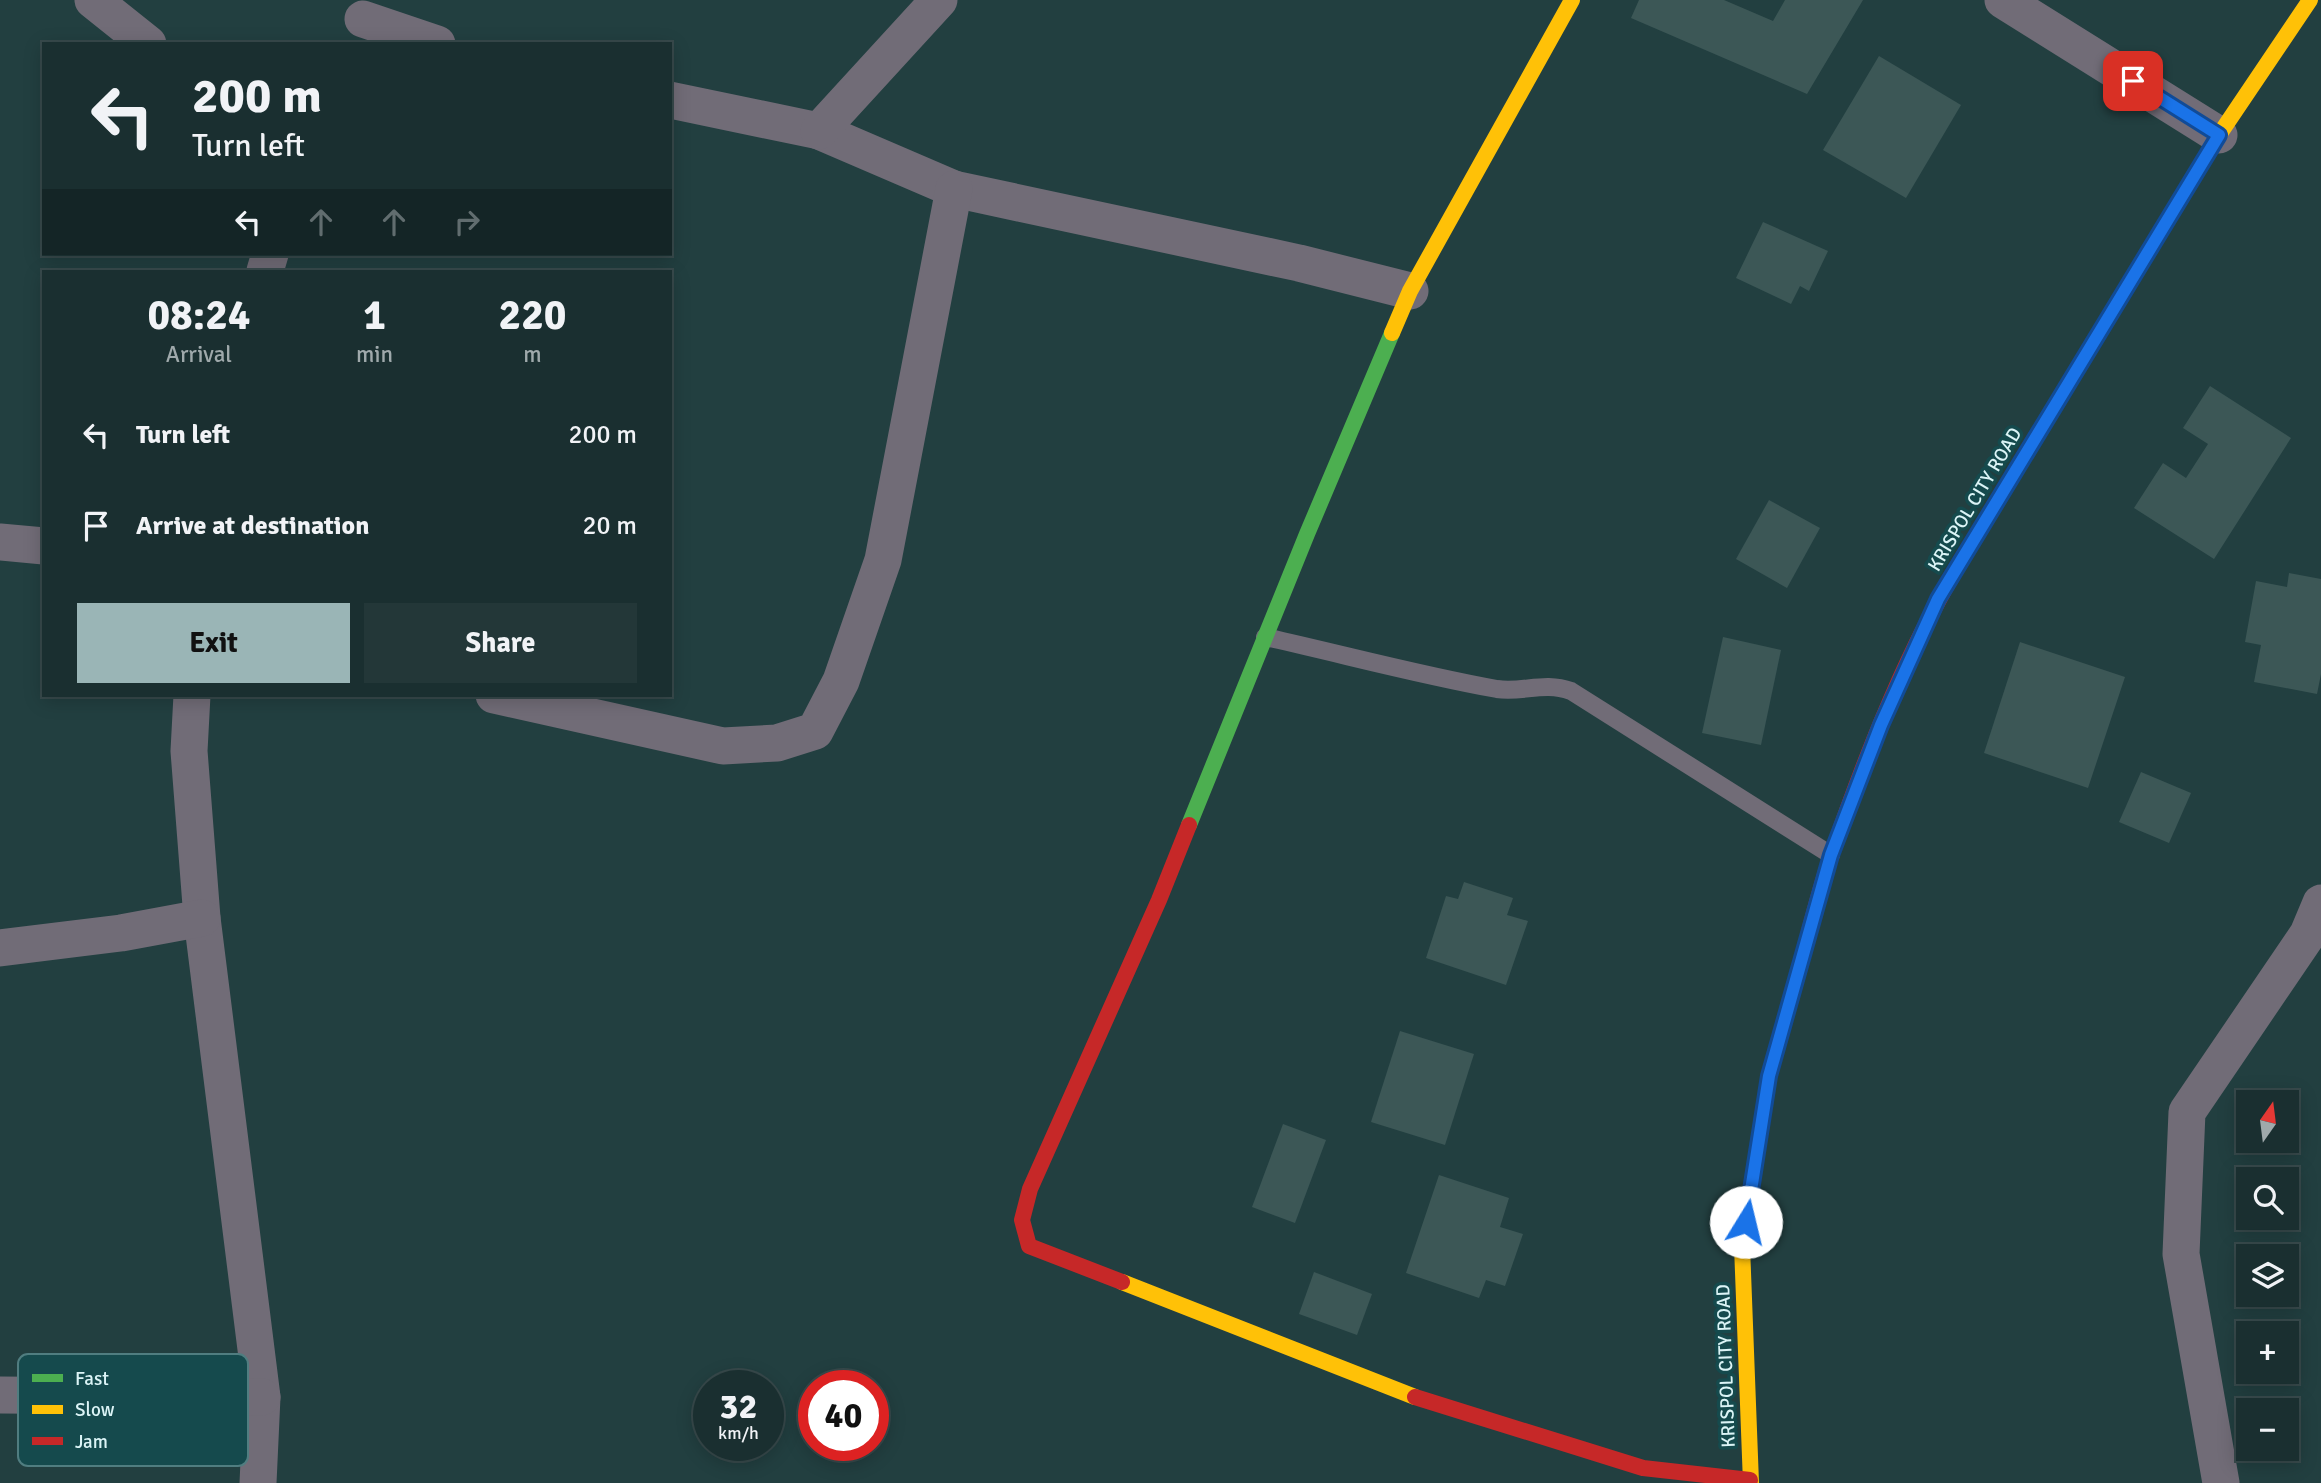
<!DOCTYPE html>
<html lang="en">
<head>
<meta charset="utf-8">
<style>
  :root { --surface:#1a2f30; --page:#233738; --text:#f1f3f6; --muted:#9fa9ab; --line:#384a4c; --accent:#9ab5b6 }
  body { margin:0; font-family:Signika,sans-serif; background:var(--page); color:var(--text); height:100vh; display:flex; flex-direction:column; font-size:26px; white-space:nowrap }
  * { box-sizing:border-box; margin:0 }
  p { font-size:23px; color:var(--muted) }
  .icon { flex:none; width:38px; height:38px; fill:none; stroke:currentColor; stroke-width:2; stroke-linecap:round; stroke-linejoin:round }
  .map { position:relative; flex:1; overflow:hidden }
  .details { position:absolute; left:42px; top:270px; width:630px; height:427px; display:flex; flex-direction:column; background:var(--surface); border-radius:0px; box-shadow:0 4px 18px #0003,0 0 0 2px var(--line) }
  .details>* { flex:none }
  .guide { position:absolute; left:42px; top:42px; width:630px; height:214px; border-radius:0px; box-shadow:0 4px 18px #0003,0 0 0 2px var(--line); background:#1a2f30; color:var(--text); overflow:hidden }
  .needle { width:46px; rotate:14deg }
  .tools { position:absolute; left:2236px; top:1090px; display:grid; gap:14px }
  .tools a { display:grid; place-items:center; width:63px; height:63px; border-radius:0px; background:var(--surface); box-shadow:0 4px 18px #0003,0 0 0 2px var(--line); font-size:35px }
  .speed { position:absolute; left:693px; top:1370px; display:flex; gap:14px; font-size:35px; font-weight:700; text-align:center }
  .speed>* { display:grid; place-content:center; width:91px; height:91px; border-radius:50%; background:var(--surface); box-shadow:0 4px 18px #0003,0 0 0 2px var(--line); line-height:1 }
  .speed small { font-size:18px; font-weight:400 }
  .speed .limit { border:10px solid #d22; background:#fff; color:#111 }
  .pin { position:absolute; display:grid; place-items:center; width:60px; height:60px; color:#fff; margin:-30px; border-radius:14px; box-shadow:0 4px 10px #0006 }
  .me { position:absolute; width:77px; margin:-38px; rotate:9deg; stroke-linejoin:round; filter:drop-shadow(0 0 5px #0008) }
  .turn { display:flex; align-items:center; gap:24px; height:147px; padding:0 35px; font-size:32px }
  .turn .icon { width:91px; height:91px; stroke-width:2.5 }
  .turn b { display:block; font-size:49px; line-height:60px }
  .lanes { display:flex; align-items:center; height:66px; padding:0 35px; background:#0003; justify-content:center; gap:35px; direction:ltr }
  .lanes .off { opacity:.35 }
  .eta { display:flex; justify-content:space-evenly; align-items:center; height:119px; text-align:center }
  .eta b { font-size:42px; font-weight:800; line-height:49px }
  .cta { display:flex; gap:14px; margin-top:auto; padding:14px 35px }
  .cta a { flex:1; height:80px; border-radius:0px; background:var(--accent); color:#111; font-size:28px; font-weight:800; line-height:80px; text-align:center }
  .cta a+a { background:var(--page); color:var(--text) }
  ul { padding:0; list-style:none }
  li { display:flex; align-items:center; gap:21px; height:91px; padding:0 35px }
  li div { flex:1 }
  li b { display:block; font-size:26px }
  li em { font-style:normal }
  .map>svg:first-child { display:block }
  .building { fill:#3c5756 }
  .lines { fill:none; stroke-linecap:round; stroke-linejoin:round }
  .lane { stroke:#716c77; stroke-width:18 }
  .street { stroke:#716c77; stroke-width:37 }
  .fast { stroke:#4caf50; stroke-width:16 }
  .slow { stroke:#ffc107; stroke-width:16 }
  .jam { stroke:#c62828; stroke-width:16 }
  .route-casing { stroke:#114b97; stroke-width:18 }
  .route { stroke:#1a73e8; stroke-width:12 }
  .labels { text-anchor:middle; stroke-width:7; stroke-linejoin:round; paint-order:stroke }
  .street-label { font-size:19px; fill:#dbf4f6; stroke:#154a4d }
  .key { fill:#154a4d; stroke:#507d80; stroke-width:2 }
  .key-label { font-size:19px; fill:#dbf4f6 }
</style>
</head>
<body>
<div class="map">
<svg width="2321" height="1483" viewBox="0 0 2321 1483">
  <rect width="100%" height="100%" fill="#223f40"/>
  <g class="building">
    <polygon points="1639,0 1724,0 1773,21 1785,0 1863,0 1807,94 1631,18"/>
    <polygon points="1879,56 1961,105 1906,198 1823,150"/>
    <polygon points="1763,222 1828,251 1809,291 1800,286 1791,304 1736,278"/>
    <polygon points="2210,386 2291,438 2214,559 2134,508 2163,463 2186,478 2208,444 2183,428"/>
    <polygon points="1769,500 1820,528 1787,588 1736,559"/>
    <polygon points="2289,573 2321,579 2321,674 2317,694 2254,682 2261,645 2245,642 2256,581 2287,587"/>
    <polygon points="1723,637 1781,650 1761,745 1702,733"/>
    <polygon points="2020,642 2125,677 2088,788 1984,753"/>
    <polygon points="2141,772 2191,793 2169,843 2119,822"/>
    <polygon points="1464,882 1513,898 1507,915 1528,921 1506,985 1426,958 1446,896 1458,899"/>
    <polygon points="1400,1031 1474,1054 1445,1145 1371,1122"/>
    <polygon points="1283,1124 1326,1140 1295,1223 1252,1207"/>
    <polygon points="1439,1175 1509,1198 1500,1227 1523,1234 1505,1286 1486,1280 1479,1298 1406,1273"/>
    <polygon points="1314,1272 1372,1294 1357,1335 1299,1314"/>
  </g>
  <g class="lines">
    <path class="lane" d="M 1265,637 C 1342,654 1419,675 1497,689 C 1523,693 1544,681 1571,691 L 1831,855"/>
    <g class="street">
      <polyline points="93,0 148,44"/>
      <polyline points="2003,0 2219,135"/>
      <polyline points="363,19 437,44"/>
      <polyline points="670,100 819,131 954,189 1299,263 1410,291"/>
      <polyline points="819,131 939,0"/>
      <polyline points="265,271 270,254"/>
      <polyline points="0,542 44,546"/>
      <polyline points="192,695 189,751 202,918 262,1397 258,1483"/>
      <polyline points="494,695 723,746 777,743 815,731 841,681 883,560 954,189"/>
      <polyline points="0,948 121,933 202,918"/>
      <polyline points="0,1395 262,1397"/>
      <polyline points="2221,1483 2181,1254 2187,1112 2308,934 2321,903"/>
    </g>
    <polyline class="fast" points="1189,825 1307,534 1392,333"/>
    <g class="slow">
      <polyline points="1392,333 1410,291 1572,0"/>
      <polyline points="1964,556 2219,135 2310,0"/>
      <polyline points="1122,1282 1415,1397"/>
      <polyline points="1751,1483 1742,1246 1769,1076 1800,966"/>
    </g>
    <g class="jam">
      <path d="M 1800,966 C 1810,929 1819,890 1832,853 C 1867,752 1908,648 1964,556"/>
      <polyline points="1122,1282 1029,1246 1022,1220 1030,1189 1159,900 1189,825"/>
      <polyline points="1415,1397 1643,1468 1750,1480"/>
    </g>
  </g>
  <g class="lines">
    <g class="route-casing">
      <polyline id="route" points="1746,1222 1769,1076 1831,855 1881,725 1938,599 2219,135 2133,81"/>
    </g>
    <use href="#route" class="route"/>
  </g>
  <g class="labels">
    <g class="street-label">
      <text transform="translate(1974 499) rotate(-59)" y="7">KRISPOL CITY ROAD</text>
      <text transform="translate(1725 1366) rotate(-92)" y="7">KRISPOL CITY ROAD</text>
    </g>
  </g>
  <rect x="18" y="1354" width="230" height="112" rx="10" class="key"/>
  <rect x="32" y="1374" width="31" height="8" fill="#4caf50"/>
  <rect x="32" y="1405" width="31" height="9" fill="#ffc107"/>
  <rect x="32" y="1437" width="31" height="8" fill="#c62828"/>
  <g class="key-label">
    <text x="75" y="1385">Fast</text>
    <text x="75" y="1416">Slow</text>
    <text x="75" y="1448">Jam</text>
  </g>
</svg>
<div class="tools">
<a><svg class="needle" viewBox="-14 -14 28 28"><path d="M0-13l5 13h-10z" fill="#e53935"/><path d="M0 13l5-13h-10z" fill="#9fa9ab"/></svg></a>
<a><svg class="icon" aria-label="search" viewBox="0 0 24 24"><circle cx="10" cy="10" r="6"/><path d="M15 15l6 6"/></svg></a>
<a><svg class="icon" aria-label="layers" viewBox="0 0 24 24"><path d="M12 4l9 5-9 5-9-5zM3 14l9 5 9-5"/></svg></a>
<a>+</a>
<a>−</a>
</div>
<div class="speed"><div>32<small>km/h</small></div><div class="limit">40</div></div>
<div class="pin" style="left:2133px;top:81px;background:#d93025"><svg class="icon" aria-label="arrive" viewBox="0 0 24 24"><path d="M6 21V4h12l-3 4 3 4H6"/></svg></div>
<svg class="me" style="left:1746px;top:1222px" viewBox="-20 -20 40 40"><circle r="19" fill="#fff"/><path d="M0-13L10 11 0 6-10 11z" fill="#1a73e8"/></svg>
<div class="guide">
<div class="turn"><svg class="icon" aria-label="left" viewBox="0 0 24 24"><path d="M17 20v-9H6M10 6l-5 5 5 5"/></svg><div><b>200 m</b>Turn left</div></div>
<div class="lanes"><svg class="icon" aria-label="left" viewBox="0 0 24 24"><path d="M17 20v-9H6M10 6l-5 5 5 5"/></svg><svg class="icon off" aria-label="ahead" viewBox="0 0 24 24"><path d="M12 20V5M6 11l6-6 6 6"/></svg><svg class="icon off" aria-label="ahead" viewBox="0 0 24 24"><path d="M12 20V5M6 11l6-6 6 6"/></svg><svg class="icon off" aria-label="right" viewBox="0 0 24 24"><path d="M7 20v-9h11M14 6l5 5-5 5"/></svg></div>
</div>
<section class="details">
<div class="eta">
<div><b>08:24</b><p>Arrival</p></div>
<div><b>1</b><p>min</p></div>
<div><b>220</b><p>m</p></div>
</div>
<ul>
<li><svg class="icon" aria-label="left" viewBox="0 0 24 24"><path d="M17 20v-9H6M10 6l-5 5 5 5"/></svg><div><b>Turn left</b></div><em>200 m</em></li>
<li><svg class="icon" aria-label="arrive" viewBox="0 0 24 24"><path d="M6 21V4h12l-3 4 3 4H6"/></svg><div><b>Arrive at destination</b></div><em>20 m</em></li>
</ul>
<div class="cta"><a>Exit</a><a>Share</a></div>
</section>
</div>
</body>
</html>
